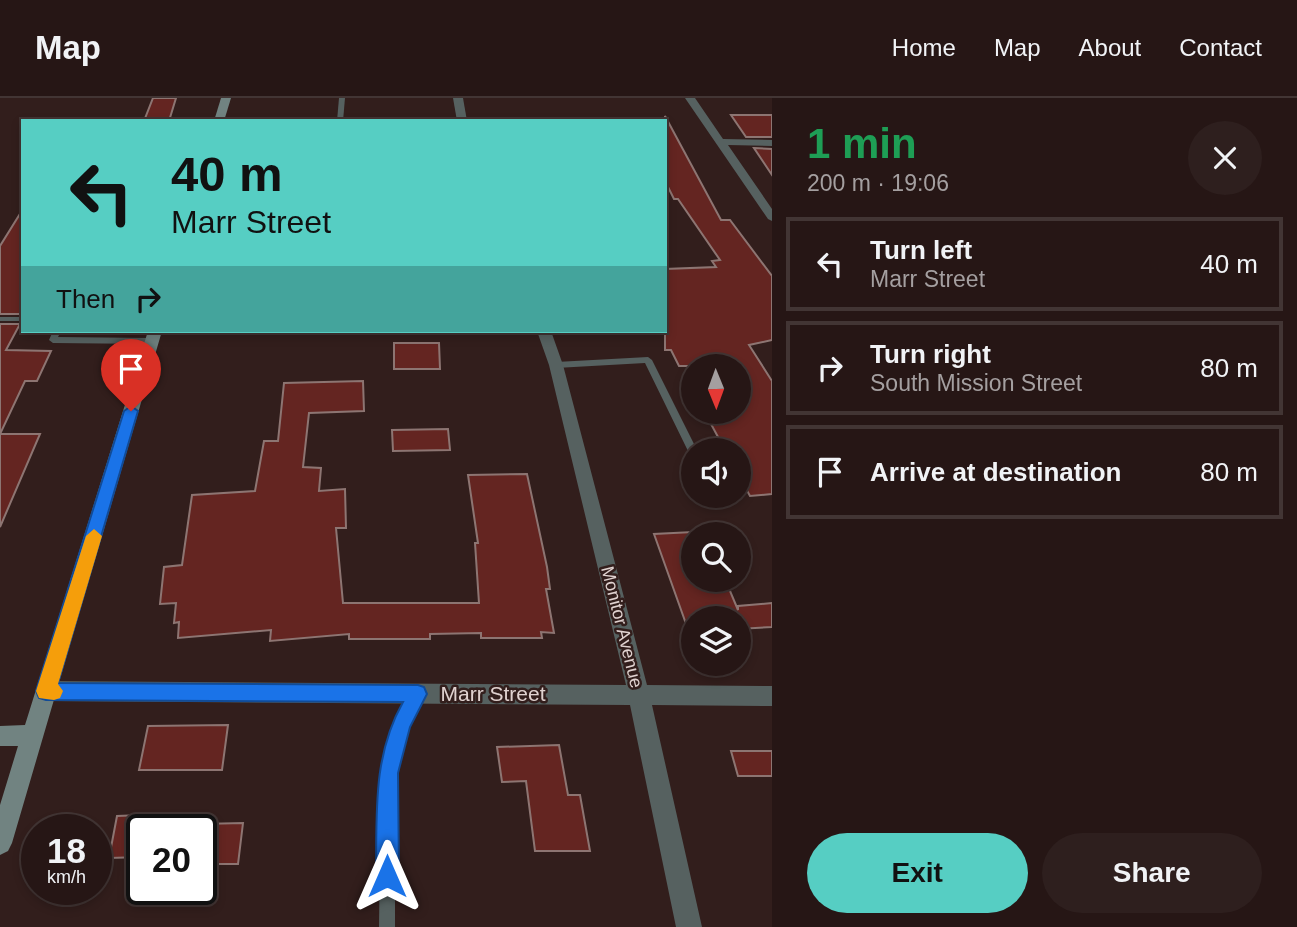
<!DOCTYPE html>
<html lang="en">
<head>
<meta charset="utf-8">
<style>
  :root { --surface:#261615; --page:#2e1f1e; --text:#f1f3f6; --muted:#a49fa0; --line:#423534; --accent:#56cec3 }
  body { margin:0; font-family:Helvetica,sans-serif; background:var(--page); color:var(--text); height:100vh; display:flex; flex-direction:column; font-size:26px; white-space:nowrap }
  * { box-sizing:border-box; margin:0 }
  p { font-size:23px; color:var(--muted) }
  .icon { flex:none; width:38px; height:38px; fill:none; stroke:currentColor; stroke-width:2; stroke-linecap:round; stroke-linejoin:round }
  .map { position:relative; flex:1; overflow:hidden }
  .panel { display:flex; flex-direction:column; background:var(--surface); width:525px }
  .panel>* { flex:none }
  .banner { position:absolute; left:21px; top:21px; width:646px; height:214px; border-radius:0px; box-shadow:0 4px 10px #0003,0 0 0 2px var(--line); background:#56cec3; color:#111; overflow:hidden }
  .needle { width:46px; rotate:179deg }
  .tools { position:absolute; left:681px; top:256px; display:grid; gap:14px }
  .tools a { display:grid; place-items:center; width:70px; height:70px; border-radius:50%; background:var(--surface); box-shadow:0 4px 10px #0003,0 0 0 2px var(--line); font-size:35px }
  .speed { position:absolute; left:21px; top:716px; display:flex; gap:14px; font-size:35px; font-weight:700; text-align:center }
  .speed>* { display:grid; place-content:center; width:91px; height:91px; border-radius:50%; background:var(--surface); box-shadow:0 4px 10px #0003,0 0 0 2px var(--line); line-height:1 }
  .speed small { font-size:18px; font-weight:400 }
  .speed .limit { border:4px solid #111; border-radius:10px; background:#fff; color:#111 }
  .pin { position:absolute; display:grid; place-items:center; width:60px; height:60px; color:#fff; margin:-72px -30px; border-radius:50% 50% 50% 0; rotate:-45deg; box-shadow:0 0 7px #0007 }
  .pin .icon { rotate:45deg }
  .me { position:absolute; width:77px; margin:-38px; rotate:0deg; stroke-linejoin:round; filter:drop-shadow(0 0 5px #0008) }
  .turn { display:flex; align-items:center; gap:24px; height:147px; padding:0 35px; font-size:32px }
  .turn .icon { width:91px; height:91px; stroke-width:2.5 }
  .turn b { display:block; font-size:49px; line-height:60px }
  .then { display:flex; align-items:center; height:66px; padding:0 35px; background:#0003; gap:14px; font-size:26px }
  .round { display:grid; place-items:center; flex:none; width:74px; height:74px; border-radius:37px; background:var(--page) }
  .overview { display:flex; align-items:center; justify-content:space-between; height:119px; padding:0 35px }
  h1 { font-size:42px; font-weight:700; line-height:52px; color:#1e9e55 }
  .cta { display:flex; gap:14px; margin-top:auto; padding:14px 35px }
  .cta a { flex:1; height:80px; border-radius:42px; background:var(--accent); color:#111; font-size:28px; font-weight:700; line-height:80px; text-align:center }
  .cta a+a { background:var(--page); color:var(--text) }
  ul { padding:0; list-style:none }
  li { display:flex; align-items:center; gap:21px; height:94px; margin:0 14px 10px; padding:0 21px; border:4px solid var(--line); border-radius:0px }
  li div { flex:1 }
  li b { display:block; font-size:26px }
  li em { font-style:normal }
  header { display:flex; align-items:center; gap:42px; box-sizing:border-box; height:98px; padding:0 35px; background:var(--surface); border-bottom:2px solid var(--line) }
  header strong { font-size:33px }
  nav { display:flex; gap:38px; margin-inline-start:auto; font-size:24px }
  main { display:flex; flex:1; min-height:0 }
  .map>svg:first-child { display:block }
  .building { fill:#642521; stroke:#8d7572; stroke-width:2 }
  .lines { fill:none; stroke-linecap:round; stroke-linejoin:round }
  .lane { fill:#566160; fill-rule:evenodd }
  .street { fill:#566160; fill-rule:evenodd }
  .secondary { fill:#718381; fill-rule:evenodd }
  .route { fill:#1a73e8; stroke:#114b97; stroke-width:2 }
  .slow { fill:#f59e0b }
  .labels { text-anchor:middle; stroke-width:5; stroke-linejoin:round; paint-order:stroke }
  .street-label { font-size:18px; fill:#e0d2d0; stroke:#321e1c }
  .near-street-label { font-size:21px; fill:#e0d2d0; stroke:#321e1c }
</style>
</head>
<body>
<header>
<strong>Map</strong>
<nav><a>Home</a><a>Map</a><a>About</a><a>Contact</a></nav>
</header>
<main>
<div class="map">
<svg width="772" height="829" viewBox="0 0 772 829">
  <rect width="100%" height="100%" fill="#321e1c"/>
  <g class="building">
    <polygon points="153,0 176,0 169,23 144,23"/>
    <polygon points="731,17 772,17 772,39 746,39"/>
    <polygon points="665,18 721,122 730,122 772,178 772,242 749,247 772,283 772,396 750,398 738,376 738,352 725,352 704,313 738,313 738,268 679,268 671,252 665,252 665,171 716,169 712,163 720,162 678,101 674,101 665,83"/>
    <polygon points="754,50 772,51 772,77"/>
    <polygon points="23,111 23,216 0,216 0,148"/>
    <polygon points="0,226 20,226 6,252 51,253 37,283 25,283 0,336 40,336 0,429"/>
    <polygon points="394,245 439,245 440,271 394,271"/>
    <polygon points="363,283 364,313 309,315 303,369 321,370 319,393 345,391 346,430 336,430 343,505 479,505 475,445 478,445 468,377 527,376 547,469 550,491 546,491 554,535 541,534 542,540 481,540 481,535 430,536 430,541 349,541 349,536 270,543 271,532 178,540 179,524 174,525 176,505 160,506 164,469 182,467 192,397 255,393 264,343 278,343 284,285"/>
    <polygon points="448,331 450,352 393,353 392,332"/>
    <polygon points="693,434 693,481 725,481 738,512 738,508 772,505 772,529 738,531 738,520 693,520 693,536 690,537 654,436"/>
    <polygon points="228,627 222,672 139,672 148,628"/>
    <polygon points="559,647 568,697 580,697 590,753 535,753 526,683 502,684 497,649"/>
    <polygon points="731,653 772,653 772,678 738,678"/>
    <polygon points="142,717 142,759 109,760 117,718"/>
    <polygon points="243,725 238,766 201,766 201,726"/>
  </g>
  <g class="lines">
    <g class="lane">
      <polygon points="339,0 345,0 343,23 337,23"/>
      <rect x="0" y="219" width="23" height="4"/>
      <polygon points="53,233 61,233 58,239 152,240 156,243 152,246 53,245 49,242"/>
      <polygon points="648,259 652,262 697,352 693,352 693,356 688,353 645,265 556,270 552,267 556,264"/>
      <polygon points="418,589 422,591 424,595 407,628 395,675 395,829 379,829 381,675 395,626 414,591"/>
    </g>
    <g class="street">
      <polygon points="453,0 463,0 467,23 457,23"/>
      <polygon points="685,0 695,0 723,41 772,42 772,48 728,47 772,111 772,123 768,121"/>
      <polygon points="537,233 551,233 563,267 647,587 772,588 772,608 652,607 702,829 676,829 630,607 46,603 39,600 36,593 39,586 46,583 626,587 549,267"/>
    </g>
    <g class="secondary">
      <polygon points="221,0 231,0 224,23 214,23"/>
      <polygon points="148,233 162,233 12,745 8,753 0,757 0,707 18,648 0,648 0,628 25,627"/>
    </g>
  </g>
  <path class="route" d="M 131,308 L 138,313 L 58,585 L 418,587 L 424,589 L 427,596 L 410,629 L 398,675 L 399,778 L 395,786 L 387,789 L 380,786 L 376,778 C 377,717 372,659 403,604 L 46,602 L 39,600 L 36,593 L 124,313 Z"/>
  <polygon class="slow" points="94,431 102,438 58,586 63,593 60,600 54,602 39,600 36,593 86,438"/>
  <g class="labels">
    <g class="street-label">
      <text transform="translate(622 529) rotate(76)" y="6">Monitor Avenue</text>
    </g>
    <g class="near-street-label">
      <text x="493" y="603">Marr Street</text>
    </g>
  </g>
</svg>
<div class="tools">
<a><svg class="needle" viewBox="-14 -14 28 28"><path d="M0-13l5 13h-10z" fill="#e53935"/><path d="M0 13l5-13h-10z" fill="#a49fa0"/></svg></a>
<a><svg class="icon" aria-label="sound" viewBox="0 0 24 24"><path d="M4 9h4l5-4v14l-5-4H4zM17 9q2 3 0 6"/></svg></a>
<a><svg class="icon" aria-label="search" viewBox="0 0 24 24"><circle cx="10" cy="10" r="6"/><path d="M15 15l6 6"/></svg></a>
<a><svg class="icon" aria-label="layers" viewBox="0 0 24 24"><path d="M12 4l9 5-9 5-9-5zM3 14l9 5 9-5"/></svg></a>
</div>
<div class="speed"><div>18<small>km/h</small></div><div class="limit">20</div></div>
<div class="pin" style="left:131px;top:313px;background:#d93025"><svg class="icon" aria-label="arrive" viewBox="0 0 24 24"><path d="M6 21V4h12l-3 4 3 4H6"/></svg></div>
<svg class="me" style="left:387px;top:778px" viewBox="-20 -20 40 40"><path d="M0-17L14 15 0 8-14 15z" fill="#1a73e8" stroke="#fff" stroke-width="4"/></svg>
<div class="banner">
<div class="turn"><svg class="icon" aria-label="left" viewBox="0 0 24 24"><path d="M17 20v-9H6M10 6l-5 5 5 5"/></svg><div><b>40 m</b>Marr Street</div></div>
<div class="then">Then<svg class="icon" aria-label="right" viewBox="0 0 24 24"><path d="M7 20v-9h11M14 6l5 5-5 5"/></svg></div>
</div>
</div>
<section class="panel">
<div class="overview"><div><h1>1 min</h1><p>200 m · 19:06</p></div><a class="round"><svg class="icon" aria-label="close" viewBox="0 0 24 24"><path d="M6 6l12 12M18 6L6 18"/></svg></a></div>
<ul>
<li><svg class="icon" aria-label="left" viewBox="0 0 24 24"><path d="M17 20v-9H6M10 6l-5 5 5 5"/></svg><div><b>Turn left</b><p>Marr Street</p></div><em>40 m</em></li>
<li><svg class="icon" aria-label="right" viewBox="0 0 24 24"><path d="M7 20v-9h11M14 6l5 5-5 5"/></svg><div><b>Turn right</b><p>South Mission Street</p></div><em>80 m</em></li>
<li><svg class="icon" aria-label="arrive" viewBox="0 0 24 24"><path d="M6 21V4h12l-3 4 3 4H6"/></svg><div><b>Arrive at destination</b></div><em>80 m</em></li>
</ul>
<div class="cta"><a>Exit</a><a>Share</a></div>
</section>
</main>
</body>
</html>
